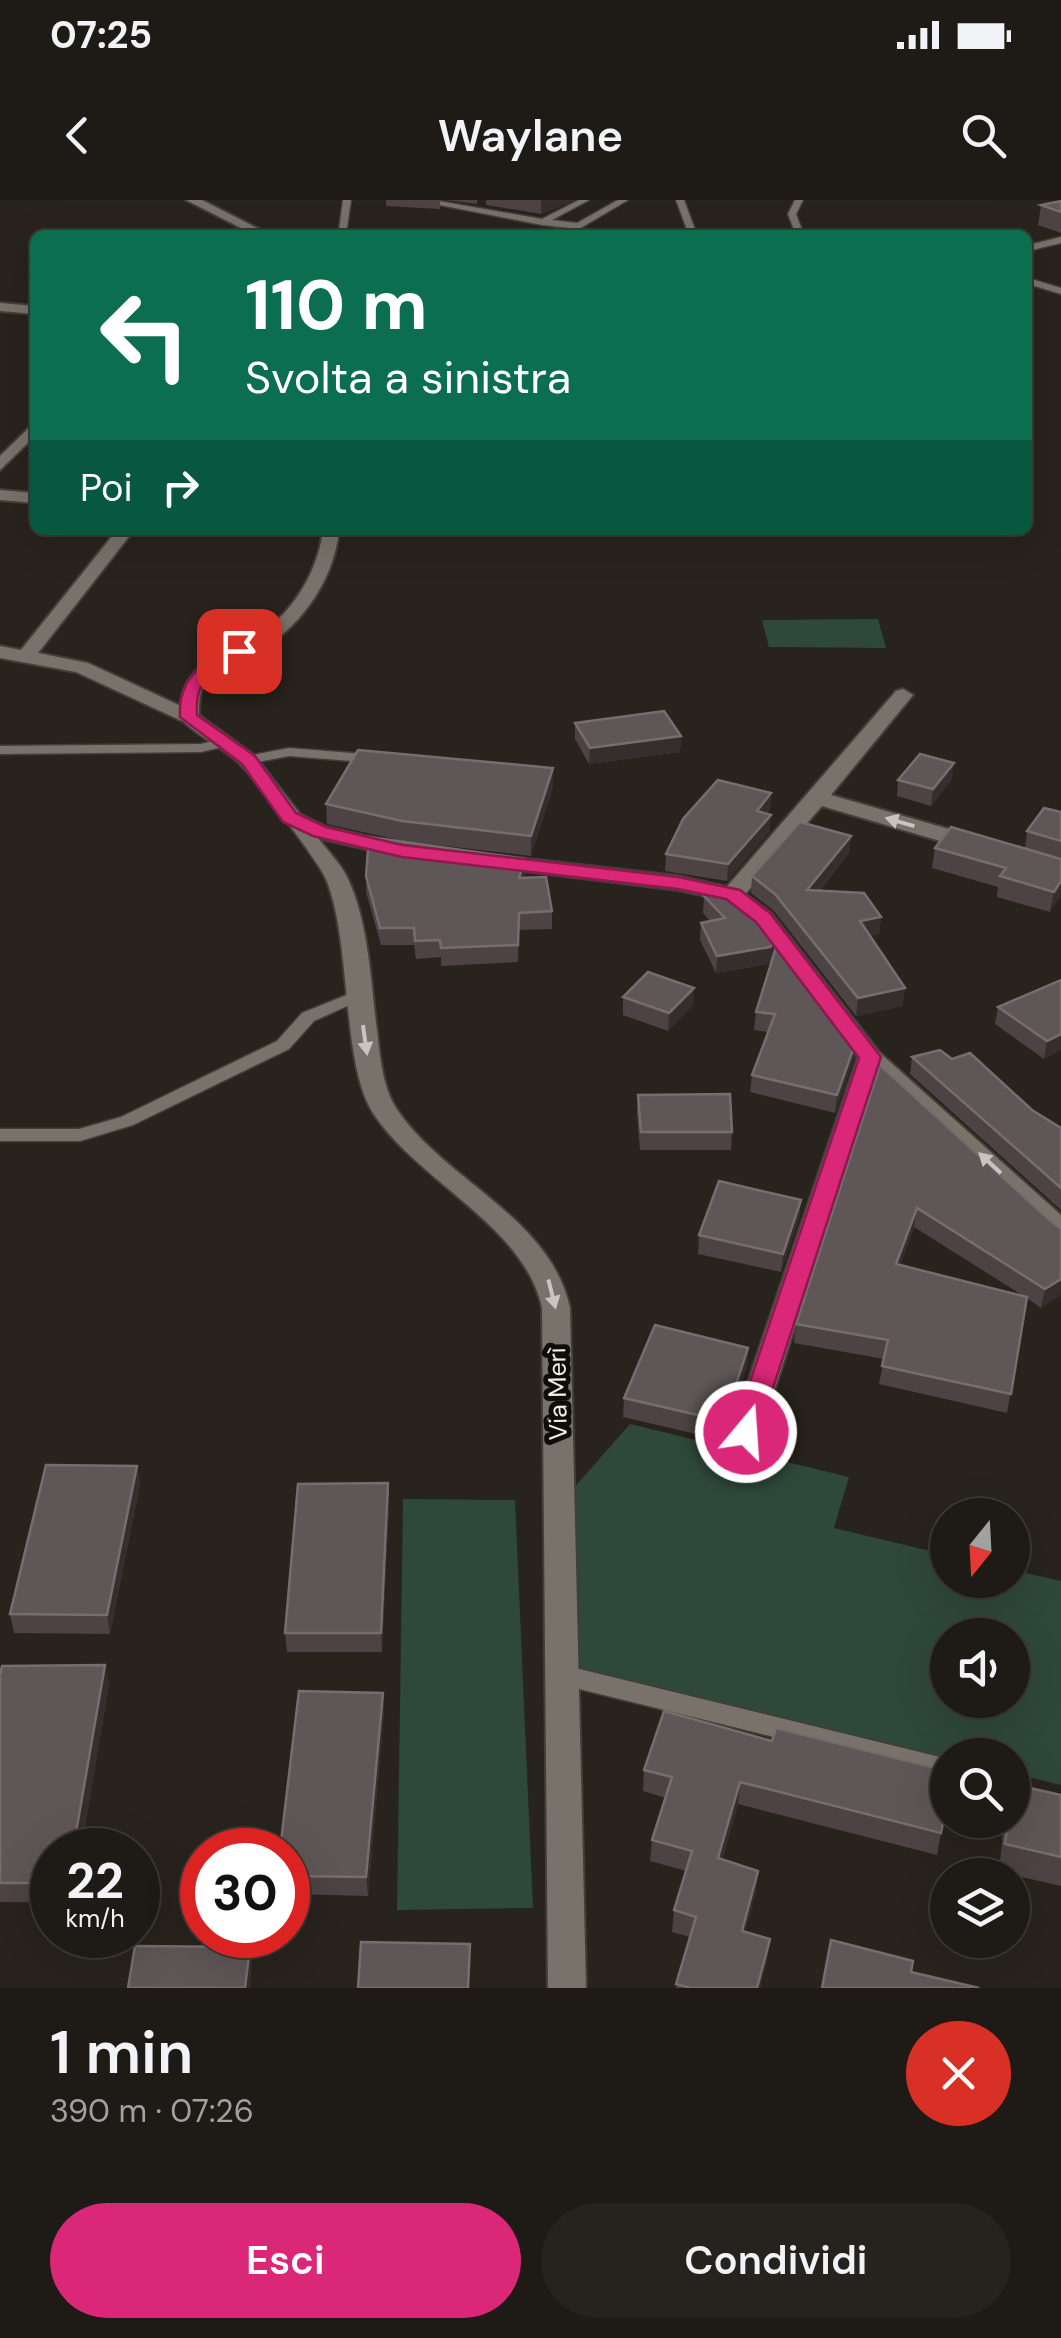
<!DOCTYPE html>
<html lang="it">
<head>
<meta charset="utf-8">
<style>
  :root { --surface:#1e1a15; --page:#26231e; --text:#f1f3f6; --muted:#a1a1a0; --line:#3c3834; --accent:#db2777 }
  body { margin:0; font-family:"DM Sans",sans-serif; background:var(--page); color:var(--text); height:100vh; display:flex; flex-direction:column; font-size:38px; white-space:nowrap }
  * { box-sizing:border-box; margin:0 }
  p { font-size:32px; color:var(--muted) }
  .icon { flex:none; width:55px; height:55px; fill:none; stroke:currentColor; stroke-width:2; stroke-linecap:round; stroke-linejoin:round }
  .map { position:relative; height:1788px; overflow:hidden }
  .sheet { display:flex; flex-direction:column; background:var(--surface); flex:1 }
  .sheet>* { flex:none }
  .guide { position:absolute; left:30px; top:30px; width:1002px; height:305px; border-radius:15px; box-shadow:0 10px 40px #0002,0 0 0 2px var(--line); background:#0b6e4f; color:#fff; overflow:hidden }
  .needle { width:65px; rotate:198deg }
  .buttons { position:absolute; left:930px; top:1298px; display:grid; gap:20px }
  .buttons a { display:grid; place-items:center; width:100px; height:100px; border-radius:50%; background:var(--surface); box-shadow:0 10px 40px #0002,0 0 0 2px var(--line); font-size:50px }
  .speed { position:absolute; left:30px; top:1628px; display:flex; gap:20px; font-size:50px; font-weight:700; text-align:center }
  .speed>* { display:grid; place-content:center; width:130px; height:130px; border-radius:50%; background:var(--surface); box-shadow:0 10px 40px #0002,0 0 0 2px var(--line); line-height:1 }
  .speed small { font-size:25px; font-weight:400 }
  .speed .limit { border:15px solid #d22; background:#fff; color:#111 }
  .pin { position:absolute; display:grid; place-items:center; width:85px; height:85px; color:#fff; margin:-42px; border-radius:20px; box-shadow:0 5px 15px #0006 }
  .me { position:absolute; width:110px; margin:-55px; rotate:18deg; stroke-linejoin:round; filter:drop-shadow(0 0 8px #0008) }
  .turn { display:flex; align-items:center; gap:35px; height:210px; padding:0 50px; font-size:45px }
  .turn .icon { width:130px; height:130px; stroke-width:2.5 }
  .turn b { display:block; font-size:70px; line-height:85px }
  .then { display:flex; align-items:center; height:95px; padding:0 50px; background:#0003; gap:20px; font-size:38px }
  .round { display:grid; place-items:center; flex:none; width:105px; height:105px; border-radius:52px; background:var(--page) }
  .summary { display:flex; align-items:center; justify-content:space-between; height:170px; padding:0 50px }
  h1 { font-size:60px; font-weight:600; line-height:75px }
  .primary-button { display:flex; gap:20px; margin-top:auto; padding:20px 50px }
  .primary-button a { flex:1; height:115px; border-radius:60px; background:var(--accent); color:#fff; font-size:40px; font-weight:600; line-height:115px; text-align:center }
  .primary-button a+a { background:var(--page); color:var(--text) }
  .status { display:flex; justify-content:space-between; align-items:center; height:70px; padding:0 50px; background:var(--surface); direction:ltr }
  .status svg { height:28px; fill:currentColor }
  header { display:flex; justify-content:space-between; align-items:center; height:130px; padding:0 50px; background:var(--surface); font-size:45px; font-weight:600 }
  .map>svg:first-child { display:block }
  .green { fill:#2e4839; fill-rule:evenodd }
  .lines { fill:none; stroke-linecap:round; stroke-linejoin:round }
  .lane-casing { stroke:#433e38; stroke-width:3 }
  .street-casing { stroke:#433e38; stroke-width:4 }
  .secondary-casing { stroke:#433e38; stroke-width:4 }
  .lane { fill:#78726a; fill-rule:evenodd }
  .street { fill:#78726a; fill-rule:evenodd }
  .secondary { fill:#78726a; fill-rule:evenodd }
  .wall { fill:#4d4345; fill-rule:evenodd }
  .shaded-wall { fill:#362e2d }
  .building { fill:#5e5657; stroke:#766e6e; stroke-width:2.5 }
  .oneway { fill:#c8c4be }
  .route { fill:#db2777; stroke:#8e194d; stroke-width:2.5 }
  .labels { text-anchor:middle; stroke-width:10; stroke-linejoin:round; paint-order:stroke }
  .street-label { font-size:25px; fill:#f3f0eb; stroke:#0f0d0a }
</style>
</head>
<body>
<div class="status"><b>07:25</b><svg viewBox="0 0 49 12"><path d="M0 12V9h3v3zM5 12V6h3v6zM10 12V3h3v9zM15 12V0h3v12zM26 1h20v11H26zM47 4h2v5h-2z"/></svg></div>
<header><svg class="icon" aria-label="back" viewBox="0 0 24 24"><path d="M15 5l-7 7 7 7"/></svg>Waylane<svg class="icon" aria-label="search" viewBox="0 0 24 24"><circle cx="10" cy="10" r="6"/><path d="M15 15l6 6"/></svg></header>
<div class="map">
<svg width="1061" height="1788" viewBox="0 0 1061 1788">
  <rect width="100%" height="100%" fill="#28231c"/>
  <g class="green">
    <polygon points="878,419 886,448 769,447 762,420"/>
    <path d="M 630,1224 L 849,1277 L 834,1328 L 947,1355 L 948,1380 L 1012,1380 L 1013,1370 L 1061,1381 L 1061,1585 L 1013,1573 L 1012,1555 L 947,1558 L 574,1469 L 571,1291 ZM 948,1435 L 1012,1435 L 1012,1500 L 948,1500 Z"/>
    <polygon points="403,1299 515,1300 533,1708 397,1710"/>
  </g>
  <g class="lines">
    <g class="lane-casing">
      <g id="lane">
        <polygon points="343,0 351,0 346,34 267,35 271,32 339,30"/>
        <polygon points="414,0 433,0 542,19 579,0 589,0 552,20 577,23 618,0 628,0 579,29 542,25"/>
        <polygon points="676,0 684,0 697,35 689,35"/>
        <polygon points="795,0 803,0 796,14 802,30 865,32 869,35 796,35 788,14"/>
        <polygon points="1061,37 1061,43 1028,51 1028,45"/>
        <polygon points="1028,78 1061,88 1061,94 1028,84"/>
        <polygon points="226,538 231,539 231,545 201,552 0,554 0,546 201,544"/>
        <polygon points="289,548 377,555 384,559 377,563 289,556 248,564 241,560 243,557"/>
        <polygon points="359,790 365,792 367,795 365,798 314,821 289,849 133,925 80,941 0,941 0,929 79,929 121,917 277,841 302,813"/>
        <polygon points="563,1465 948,1559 948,1580 563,1485 555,1482 551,1475 555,1468"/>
      </g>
    </g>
    <g class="street-casing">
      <g id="street">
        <polygon points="186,0 202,0 271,35 255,35"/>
        <polygon points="35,222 35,236 0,270 0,256"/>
        <polygon points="0,290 35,293 35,303 0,300"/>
        <polygon points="117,330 134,330 38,453 88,463 196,513 196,521 182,521 76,472 0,458 0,446 21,450"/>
        <polygon points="903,489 913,495 831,595 983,639 986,644 983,649 967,649 822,606 740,700 724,700 721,695 724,690 896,491"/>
        <polygon points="870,850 882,857 761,1232 757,1240 746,1243 735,1240 731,1232 858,857"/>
      </g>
    </g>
    <g class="secondary-casing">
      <g id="secondary">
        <polygon points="0,103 35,106 35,114 0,111"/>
        <path d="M 323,330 L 339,330 C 335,376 304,423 265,447 C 247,457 224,462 209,478 C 199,488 199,502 199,515 L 255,556 L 300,614 L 326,627 L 410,646 L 413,651 L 402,657 L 318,638 C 327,650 339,662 346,675 C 367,715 371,778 376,823 C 380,851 381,887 398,911 C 448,983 550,1017 570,1108 L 586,1788 L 548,1788 L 542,1108 C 525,1027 421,983 375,916 C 340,866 353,745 326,679 C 319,662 254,577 239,563 C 221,546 196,536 179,517 C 182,457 219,462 260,434 C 294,411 318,371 323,330 Z"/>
        <polygon points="492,655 678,676 740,690 771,713 879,852 1061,1015 1061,1039 1051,1036 861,862 755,723 725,700 678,690 484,666 481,661 484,656"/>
      </g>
    </g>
    <use href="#lane" class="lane"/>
    <use href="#street" class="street"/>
    <use href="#secondary" class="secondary"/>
  </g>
  <g class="wall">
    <polygon points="386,0 440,0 440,9 386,6"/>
    <polygon points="445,0 477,0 477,4"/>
    <polygon points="486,0 576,0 541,14 486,5"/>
    <polygon points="1061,1 1061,33 1038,25 1041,5"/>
    <polygon points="575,523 681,536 680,552 589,564 575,539"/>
    <polygon points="553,568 553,587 531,656 403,641 327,624 326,604"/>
    <polygon points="952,579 931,606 897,596 898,580"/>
    <polygon points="771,593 770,609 767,614 770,631 727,681 665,671 666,654"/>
    <polygon points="1061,612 1061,658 1025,648 1027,631"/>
    <polygon points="851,636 849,653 819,691 881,717 879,734 870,736 905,788 902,806 856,816 774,711 751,693 752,676"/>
    <polygon points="935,648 1061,659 1050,712 997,697 998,687 932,668"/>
    <polygon points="525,659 524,678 552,711 552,729 519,730 518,762 441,766 441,757 416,759 414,745 381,745 366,692 366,676"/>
    <polygon points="704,696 777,746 828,805 827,812 854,858 835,913 750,892 752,875 768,832 754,830 756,812 772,760 768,764 716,773 700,740 701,723 710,721 703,713"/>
    <polygon points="1061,780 1044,859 995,824 998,807"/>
    <polygon points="623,797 693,805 668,831 623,815"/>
    <polygon points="912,857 952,859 1061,928 1061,1010 910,874"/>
    <path d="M 880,865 L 1044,1015 L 1061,1029 L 1041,1108 L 1027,1098 L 1007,1213 L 879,1184 L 884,1159 L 794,1143 L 796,1124 ZM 914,1027 L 1022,1095 L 900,1065 Z"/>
    <polygon points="638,895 732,932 731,950 640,950 637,913"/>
    <polygon points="801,1000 799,1018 781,1072 698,1054 699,1035"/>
    <polygon points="748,1148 747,1166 722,1240 623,1217 624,1198"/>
    <polygon points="137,1266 140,1285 110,1434 14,1433 10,1414"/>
    <polygon points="388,1283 389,1302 382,1452 287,1452 285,1433"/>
    <polygon points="0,1476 109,1484 81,1650 52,1650 52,1702 0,1702"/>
    <polygon points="383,1493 384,1512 368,1696 288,1694 288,1650"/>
    <polygon points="644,1570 948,1598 937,1655 738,1604 722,1660 756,1692 745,1732 770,1739 767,1760 760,1788 676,1788 690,1737 672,1732 674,1710 686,1671 650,1661 652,1640 666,1598 643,1591"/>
    <polygon points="1061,1595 1061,1686 999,1672 1004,1620 1012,1620"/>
  </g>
  <g class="shaded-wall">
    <polygon points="541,0 576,0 541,14"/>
    <polygon points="681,536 680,552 589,564 590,548"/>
    <polygon points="954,563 952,579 931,606 933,589"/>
    <polygon points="553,568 553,587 531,656 531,636"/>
    <polygon points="771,593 770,609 755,627 757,611"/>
    <polygon points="771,615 770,631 727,681 728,664"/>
    <polygon points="851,636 849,653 805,707 807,690"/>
    <polygon points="525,659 525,676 519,695 519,678"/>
    <polygon points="1061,681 1061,696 1050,712 1054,692"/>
    <polygon points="881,717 879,734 858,739 860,721"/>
    <polygon points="777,739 776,756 768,764 716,773 717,756"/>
    <polygon points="694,788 693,805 668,831 669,813"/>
    <polygon points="905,788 902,806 856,816 858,798"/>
    <polygon points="1061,834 1061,850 1044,859 1047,841"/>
    <polygon points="856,841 854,858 835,913 837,895"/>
    <polygon points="801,1000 799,1018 781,1072 783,1054"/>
    <polygon points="917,1008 914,1027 893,1083 896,1064"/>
    <polygon points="1061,1079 1061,1095 1041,1108 1045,1089"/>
    <polygon points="748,1148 747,1166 722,1240 724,1221"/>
    <polygon points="137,1266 140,1285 110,1434 107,1415"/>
    <polygon points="388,1283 389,1302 382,1452 381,1433"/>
    <polygon points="105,1465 109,1484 81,1650 73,1650"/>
    <polygon points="383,1493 384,1512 368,1696 366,1677"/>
    <polygon points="740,1582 738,1604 716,1680 718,1658"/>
    <polygon points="758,1671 756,1692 740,1752 742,1731"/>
    <polygon points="770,1739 767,1760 760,1788 757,1788"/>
    <polygon points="250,1747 252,1765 250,1788 245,1788"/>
  </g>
  <g class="building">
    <polygon points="1061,1 1061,12 1041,5"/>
    <polygon points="664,511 681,536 590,548 575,523"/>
    <polygon points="358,550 553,568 531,636 402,621 326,604"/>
    <polygon points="920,554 954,563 933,589 898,580"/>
    <polygon points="718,580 771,593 757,611 771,615 728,664 666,654 683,619"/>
    <polygon points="1044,608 1061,612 1061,641 1027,631"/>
    <polygon points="800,622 851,636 807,690 864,693 881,717 860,721 905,788 858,798 775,694 752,676"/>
    <polygon points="951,627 1061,659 1061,681 1054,692 1000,676 1006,668 935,648"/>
    <polygon points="369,637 525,659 519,678 546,677 552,711 519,713 518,745 441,748 440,740 415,741 414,728 380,728 366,676"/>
    <polygon points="719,685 754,709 777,739 770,747 717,756 701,723 725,718 704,696"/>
    <polygon points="778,741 828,805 821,806 856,841 837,895 752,875 775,814 756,812"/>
    <polygon points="648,772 694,788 669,813 623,797"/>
    <polygon points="1061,780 1061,834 1047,841 998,807"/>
    <polygon points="940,850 952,859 970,853 1032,910 1061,928 1061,988 912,857"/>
    <polygon points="880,865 1044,1015 1061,1029 1061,1079 1045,1089 917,1008 896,1064 1027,1097 1011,1194 882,1166 888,1140 796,1124"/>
    <polygon points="730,894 732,932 641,932 638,895"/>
    <polygon points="719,981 801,1000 783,1054 699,1035"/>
    <polygon points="655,1125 748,1148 724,1221 624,1198"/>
    <polygon points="46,1265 137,1266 107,1415 10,1414"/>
    <polygon points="388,1283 381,1433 285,1433 298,1284"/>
    <polygon points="105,1465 73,1650 52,1650 52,1683 0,1683 0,1476 2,1466"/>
    <polygon points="299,1491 383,1493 366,1677 288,1676 288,1650 280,1650"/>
    <polygon points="664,1511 772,1541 776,1528 948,1571 948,1598 941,1633 740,1582 718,1658 758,1671 742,1731 770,1739 757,1788 691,1788 676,1784 696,1717 674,1710 692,1651 652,1640 672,1577 644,1570"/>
    <polygon points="1012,1584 1061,1595 1061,1657 1005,1644 1008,1620 1012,1620"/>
    <polygon points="831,1740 913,1761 911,1772 979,1788 822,1788"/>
    <polygon points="361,1742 470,1744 468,1788 358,1788"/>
    <polygon points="135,1746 250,1747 245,1788 128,1788"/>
  </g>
  <defs><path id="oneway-solid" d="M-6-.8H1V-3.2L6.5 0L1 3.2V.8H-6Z" transform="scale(2.5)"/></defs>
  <g class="oneway">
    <use href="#oneway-solid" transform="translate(900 622) rotate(-164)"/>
    <use href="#oneway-solid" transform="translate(365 840) rotate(82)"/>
    <use href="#oneway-solid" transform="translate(990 963) rotate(-137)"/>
    <use href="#oneway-solid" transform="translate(552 1094) rotate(76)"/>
  </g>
  <path class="route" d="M 233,447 L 247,451 C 221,474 194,470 197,515 L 255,556 L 296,613 L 326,627 L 402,645 L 678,677 L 740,690 L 770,713 L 881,857 L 756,1240 L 737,1240 L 733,1232 L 859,858 L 756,722 L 726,699 L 678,689 L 402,657 L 313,636 L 283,622 L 242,564 L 180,517 C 178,479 201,463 233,447 Z"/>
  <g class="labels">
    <g class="street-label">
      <text transform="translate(557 1194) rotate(-91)" y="9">Via Merì</text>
    </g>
  </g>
</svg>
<div class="buttons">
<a><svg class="needle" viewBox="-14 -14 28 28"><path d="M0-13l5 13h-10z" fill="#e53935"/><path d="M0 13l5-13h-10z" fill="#a1a1a0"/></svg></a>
<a><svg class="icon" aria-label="sound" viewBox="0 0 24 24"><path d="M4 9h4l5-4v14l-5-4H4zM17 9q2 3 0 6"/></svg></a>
<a><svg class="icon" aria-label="search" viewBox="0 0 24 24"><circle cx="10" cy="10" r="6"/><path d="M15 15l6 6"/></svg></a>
<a><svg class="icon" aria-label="layers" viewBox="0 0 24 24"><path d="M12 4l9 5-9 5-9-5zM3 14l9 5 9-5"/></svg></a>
</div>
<div class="speed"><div>22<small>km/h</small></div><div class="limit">30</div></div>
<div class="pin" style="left:239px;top:451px;background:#d93025"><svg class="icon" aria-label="arrive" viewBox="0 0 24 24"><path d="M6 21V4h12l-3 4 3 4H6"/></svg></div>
<svg class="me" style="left:746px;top:1232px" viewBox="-20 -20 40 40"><circle r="17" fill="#db2777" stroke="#fff" stroke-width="3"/><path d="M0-11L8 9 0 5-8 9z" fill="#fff"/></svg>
<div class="guide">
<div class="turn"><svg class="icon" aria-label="left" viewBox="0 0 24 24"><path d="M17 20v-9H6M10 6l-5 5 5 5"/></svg><div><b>110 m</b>Svolta a sinistra</div></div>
<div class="then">Poi<svg class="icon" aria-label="right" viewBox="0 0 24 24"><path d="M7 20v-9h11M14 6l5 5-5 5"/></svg></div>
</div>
</div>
<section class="sheet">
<div class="summary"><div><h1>1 min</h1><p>390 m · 07:26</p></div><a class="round" style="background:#d93025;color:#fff"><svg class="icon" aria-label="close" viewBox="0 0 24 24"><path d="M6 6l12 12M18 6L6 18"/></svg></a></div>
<div class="primary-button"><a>Esci</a><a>Condividi</a></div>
</section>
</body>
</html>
